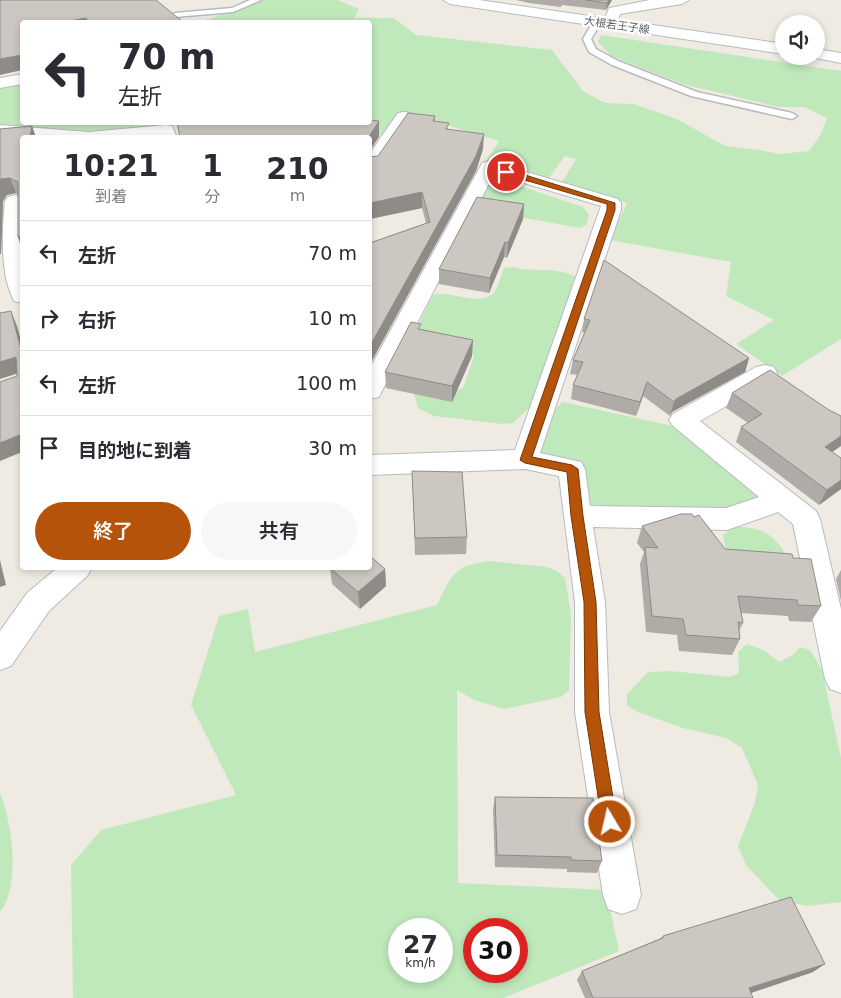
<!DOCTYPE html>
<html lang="ja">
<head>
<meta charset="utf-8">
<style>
  :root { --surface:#fff; --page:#f7f7f7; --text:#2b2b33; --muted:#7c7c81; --line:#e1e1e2; --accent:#b45309 }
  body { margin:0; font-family:"DejaVu Sans","Noto Sans JP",sans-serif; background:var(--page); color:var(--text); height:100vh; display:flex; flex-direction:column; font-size:19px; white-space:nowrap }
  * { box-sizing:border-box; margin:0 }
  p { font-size:16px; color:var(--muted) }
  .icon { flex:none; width:28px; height:28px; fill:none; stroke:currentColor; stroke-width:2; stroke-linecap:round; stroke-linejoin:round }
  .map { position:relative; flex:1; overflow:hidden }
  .drawer { position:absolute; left:20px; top:135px; width:352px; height:435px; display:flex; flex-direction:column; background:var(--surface); border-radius:5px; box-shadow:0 2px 8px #0003 }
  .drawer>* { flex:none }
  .hud { position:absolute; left:20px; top:20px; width:352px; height:105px; border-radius:5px; box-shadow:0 2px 8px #0003; background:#fff; color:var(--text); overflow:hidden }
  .fabs { position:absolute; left:775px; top:15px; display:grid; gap:10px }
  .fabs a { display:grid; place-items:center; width:50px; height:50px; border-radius:50%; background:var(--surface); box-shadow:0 2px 8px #0003; font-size:25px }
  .speed { position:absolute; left:388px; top:918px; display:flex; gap:10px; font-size:25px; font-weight:700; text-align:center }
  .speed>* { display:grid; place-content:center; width:65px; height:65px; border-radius:50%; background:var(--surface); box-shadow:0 2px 8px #0003; line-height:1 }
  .speed small { font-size:12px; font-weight:400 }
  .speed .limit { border:8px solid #d22; background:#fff; color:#111 }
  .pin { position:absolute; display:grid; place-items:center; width:42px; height:42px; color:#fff; margin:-21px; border:2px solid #fff; border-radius:50%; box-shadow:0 1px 5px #0007 }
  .me { position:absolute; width:55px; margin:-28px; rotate:351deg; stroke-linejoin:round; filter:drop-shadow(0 0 4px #0008) }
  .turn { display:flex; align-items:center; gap:18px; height:105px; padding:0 15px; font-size:22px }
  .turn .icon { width:65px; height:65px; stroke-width:2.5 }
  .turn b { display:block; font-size:35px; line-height:42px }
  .eta { display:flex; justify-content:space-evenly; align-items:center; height:85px; text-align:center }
  .eta b { font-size:30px; font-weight:600; line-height:35px }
  .cta { display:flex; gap:10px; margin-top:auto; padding:10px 15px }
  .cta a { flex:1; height:58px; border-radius:30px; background:var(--accent); color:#fff; font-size:20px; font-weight:600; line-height:58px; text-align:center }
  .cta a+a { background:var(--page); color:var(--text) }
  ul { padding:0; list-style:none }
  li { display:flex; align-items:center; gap:15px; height:65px; padding:0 15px; border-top:1px solid var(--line) }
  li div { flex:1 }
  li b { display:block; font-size:19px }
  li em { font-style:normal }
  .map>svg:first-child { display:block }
  .green { fill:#bfe9bb; fill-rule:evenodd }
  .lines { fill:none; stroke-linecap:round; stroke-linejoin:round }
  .service-casing { stroke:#b7bbc0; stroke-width:3 }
  .minor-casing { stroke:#b7bbc0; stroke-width:2 }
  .tertiary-casing { stroke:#b7bbc0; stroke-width:2 }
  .service { fill:#fff; fill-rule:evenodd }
  .minor { fill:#fff; fill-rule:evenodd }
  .tertiary { fill:#fff; fill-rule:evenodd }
  .wall { fill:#afaba6 }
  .shaded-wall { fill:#8f8b87 }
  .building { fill:#ccc7c1; stroke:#8f8b87 }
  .route { fill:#b45309; stroke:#753606 }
  .labels { text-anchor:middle; stroke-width:5; stroke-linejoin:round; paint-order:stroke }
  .far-street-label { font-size:11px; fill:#5a5f64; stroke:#fff }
</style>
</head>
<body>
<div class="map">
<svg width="841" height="998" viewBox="0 0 841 998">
  <rect width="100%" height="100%" fill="#efebe2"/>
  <g class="green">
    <polygon points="260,0 337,0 359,9 354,18 394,18 416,35 552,50 583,91 605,103 634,104 677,119 725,146 759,150 779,154 809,151 820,136 827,118 805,107 778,107 683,84 611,56 598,42 601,35 841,71 841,339 782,376 736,344 774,320 726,296 731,262 610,240 627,203 562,182 576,159 565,156 548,179 486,162 499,141 413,115 385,136 344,129 370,122 370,22 204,22 230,10"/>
    <polygon points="22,82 22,122 162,122 163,125 90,131 0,126 0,86"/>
    <path d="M 502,180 L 583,207 L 589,215 L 586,225 L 580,228 L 486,211 L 478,204 C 484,191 487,182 502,180 Z"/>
    <path d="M 514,267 C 535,273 557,266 576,277 L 529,408 L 513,423 L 503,424 L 434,416 L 418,408 L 414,394 L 435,385 L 458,390 L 463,388 L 474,356 L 471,352 L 415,332 L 433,295 C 447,289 483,309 495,291 C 499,284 501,275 504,268 Z"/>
    <polygon points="563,402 673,426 761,493 761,499 717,511 594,506 585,500 538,449 555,409"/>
    <path d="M 735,527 C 758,526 775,534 785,554 L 731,561 L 725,546 L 723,535 Z"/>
    <path d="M 488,561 L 547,567 L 557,571 L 565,578 L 571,615 L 569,690 L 561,697 L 504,709 L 474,700 L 457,690 L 458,883 L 606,890 L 619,951 L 503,998 L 73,998 L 71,865 L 101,830 L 236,795 L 191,705 L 219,616 L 248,609 L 255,652 L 437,605 C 452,576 452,566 488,561 ZM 399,929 L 441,929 L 441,971 L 399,971 ZM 474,929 L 516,929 L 516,971 L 474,971 Z"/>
    <polygon points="747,644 765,651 779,662 793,655 800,647 810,650 822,670 841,758 841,902 808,906 780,901 746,865 738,846 755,803 758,785 742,748 726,738 683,728 638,712 627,705 627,694 648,672 671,671 730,677 739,673 738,652"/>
    <path d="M 0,793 C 12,822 21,886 0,912 Z"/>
  </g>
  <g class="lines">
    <g class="service-casing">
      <g id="service">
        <polygon points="250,0 261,0 233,12 175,17 171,15 175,13 232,8"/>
        <polygon points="594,20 601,22 591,39 596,49 618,61 697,92 792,113 797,116 792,119 691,96 612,65 589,52 583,39"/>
      </g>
    </g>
    <g class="minor-casing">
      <g id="minor">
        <polygon points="650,0 689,0 682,4 620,14 615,27 605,27 603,24 609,8"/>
        <polygon points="22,74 22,84 0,88 0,78"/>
        <polygon points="404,112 410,113 413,117 377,170 370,172 370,153 398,113"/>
        <polygon points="0,125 89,132 166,125 172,126 177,138 159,138 159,136 28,138 0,135"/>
        <polygon points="489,161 618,199 621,203 621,210 540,453 581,462 585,469 590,506 726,508 759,497 673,426 669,420 673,414 756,367 765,365 774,367 777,373 774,379 700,421 816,511 820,519 841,609 841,693 830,689 825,679 793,524 778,512 727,530 593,527 605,602 609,712 641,895 636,909 622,914 608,909 603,895 575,712 575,602 559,476 525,469 370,475 370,455 515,450 601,206 494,174 382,391 379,397 370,399 370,368 480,167 482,163"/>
        <path d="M 15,195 L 22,198 L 22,303 L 14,301 C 0,275 2,230 5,201 L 8,197 Z"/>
        <polygon points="57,568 92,568 87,576 49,611 11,666 0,670 0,631 27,593"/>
      </g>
    </g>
    <g class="tertiary-casing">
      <g id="tertiary">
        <polygon points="443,0 479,0 784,44 784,54 450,4"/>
        <polygon points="816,49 841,53 841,63 811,57 816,56"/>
      </g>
    </g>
    <use href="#service" class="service"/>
    <use href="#minor" class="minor"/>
    <use href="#tertiary" class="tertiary"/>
  </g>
  <g class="wall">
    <polygon points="516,0 612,0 606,10 562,5 561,7 529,3"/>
    <polygon points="435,116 435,121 483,149 476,171 370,364 370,243 426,223 422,208 370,219 370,157 378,156"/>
    <polygon points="32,126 36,138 22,138 18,195 16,193 7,195 3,201 1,254 0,254 0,129"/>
    <polygon points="524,204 523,219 507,258 504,257 489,293 439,284 439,269"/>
    <polygon points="584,319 749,358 745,372 672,412 670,416 643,396 636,416 571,399 573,385 578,375 570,374 573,360 585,333 582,332"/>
    <polygon points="421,329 472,356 452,402 386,388 385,372"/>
    <polygon points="732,393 832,452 841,458 841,489 819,505 736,442 741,427 748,423 726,408"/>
    <polygon points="412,471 467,537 466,554 415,555"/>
    <polygon points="642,526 725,549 793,558 821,606 811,622 789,621 788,616 741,613 743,623 739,631 740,639 732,655 679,651 677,635 646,632 640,564 644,552 637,543"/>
    <polygon points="330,568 385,569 386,586 360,609 332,584"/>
    <polygon points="841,570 841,601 836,579"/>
    <polygon points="495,797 602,861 597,873 567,872 567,869 495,867 493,810"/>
    <polygon points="663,936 813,972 751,993 753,998 585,998 577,980 582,971 661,938"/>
  </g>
  <g class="shaded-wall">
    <polygon points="609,0 612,0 606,10 607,3"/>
    <polygon points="86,18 87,22 64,22"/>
    <polygon points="22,55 22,70 0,75 0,59"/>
    <polygon points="379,121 379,137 370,150 370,138 368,138"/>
    <polygon points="32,126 36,138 30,138"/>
    <polygon points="484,134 483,149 476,171 370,364 370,346"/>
    <polygon points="10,178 16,193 7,195 3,201 1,254 0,254 0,181 1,179"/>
    <polygon points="422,192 422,208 370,219 370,203"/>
    <polygon points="524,204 523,219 507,258 508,243"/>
    <polygon points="22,236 22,250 18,237"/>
    <polygon points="505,242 504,257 489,293 490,278"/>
    <polygon points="11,311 17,326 22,344 22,353"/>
    <polygon points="473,340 472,356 452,402 452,386"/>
    <polygon points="16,357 22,372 0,379 0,362"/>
    <polygon points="749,358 745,372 672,412 670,416 674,402 676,399"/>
    <polygon points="647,382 643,396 636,416 640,402"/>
    <polygon points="22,434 22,452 0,461 0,443"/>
    <polygon points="841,436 841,446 818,462 825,447"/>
    <polygon points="841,480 841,489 819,505 827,490"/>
    <polygon points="0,560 6,585 0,587"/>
    <polygon points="385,569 386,586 360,609 358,592"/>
    <polygon points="825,964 813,972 739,997 749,988"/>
  </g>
  <g class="building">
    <polygon points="0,0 156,0 183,22 89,22 86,18 64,22 22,22 22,30 20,31 22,36 22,55 0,59"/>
    <polygon points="586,0 609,0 607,3"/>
    <polygon points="408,113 435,116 433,121 449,123 446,129 484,134 476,156 370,346 370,243 430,222 422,192 370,203 370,157 378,156"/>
    <polygon points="370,120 379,121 368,138 180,138 177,122 370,122"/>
    <polygon points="32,126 30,138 22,138 22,236 18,237 18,182 10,178 1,179 0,181 0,129"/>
    <polygon points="477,197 524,204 508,243 505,242 490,278 439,269"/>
    <polygon points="604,260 749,358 676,399 674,402 647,382 640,402 573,385 583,362 573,360 590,320 584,319"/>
    <polygon points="11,311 22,353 22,434 0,443 0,382 17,376 16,357 0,362 0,313"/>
    <polygon points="411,322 421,324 418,329 473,340 452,386 385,372"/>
    <polygon points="770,370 829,410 841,416 841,436 825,447 841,458 841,480 827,490 741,427 762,414 732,393"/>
    <polygon points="412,471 462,472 467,537 415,538"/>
    <polygon points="681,514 692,514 694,517 699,515 725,549 792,554 793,558 811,559 821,606 798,605 797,600 738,596 743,623 738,622 740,639 686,635 683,619 652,616 645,547 658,548 642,526"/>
    <polygon points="370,556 385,569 358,592 330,568 370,568"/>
    <polygon points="495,797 593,798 602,861 571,860 571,857 497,855"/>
    <polygon points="791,897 825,964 749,988 753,998 593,998 582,971 663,938 663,936"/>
  </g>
  <polygon class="route" points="504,170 509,170 615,203 615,210 532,457 572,465 578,469 583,516 596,602 599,712 617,822 615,827 610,829 604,827 602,822 585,712 584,602 571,516 567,472 525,463 520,460 607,210 607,204 504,174"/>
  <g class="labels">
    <g class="far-street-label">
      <text transform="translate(617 25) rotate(8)" y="4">大根若王子線</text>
    </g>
  </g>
</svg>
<div class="fabs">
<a><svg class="icon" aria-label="sound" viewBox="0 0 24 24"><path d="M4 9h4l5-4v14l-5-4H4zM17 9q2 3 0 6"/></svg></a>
</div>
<div class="speed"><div>27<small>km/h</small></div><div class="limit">30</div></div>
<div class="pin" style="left:506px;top:172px;background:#d93025"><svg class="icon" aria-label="arrive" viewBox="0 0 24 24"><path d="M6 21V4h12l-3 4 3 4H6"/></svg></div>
<svg class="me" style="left:610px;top:822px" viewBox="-20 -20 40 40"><circle r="17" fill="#b45309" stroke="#fff" stroke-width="3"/><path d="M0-11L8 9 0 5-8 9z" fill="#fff"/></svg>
<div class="hud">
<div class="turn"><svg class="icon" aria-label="left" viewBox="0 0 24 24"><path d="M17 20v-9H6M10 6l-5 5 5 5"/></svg><div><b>70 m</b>左折</div></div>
</div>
<section class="drawer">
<div class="eta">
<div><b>10:21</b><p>到着</p></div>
<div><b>1</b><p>分</p></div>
<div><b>210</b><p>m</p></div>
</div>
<ul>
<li><svg class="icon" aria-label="left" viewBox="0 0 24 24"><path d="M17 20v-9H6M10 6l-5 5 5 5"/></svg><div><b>左折</b></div><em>70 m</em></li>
<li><svg class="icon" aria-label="right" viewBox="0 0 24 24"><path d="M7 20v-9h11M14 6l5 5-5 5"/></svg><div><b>右折</b></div><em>10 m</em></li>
<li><svg class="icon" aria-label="left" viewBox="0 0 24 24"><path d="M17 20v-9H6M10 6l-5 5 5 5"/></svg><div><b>左折</b></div><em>100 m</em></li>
<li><svg class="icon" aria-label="arrive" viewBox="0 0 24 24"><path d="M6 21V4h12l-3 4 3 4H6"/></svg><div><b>目的地に到着</b></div><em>30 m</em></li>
</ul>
<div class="cta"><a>終了</a><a>共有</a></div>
</section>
</div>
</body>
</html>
